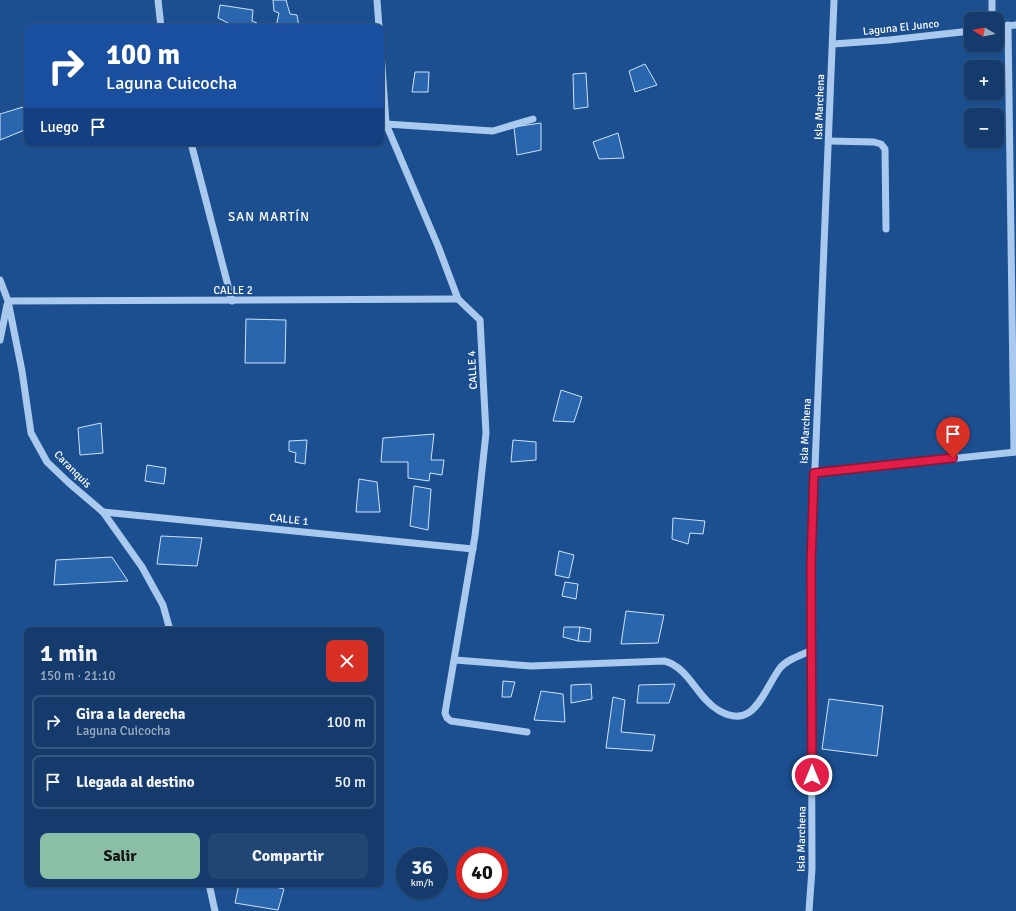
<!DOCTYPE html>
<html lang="es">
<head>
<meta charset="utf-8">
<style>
  :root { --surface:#143b6b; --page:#214673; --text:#f1f3f6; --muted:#9dadc1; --line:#33557e; --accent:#8abfa5 }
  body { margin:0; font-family:Signika,sans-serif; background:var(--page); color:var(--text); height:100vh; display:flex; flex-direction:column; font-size:15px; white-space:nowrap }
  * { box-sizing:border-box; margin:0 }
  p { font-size:13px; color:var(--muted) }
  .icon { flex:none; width:22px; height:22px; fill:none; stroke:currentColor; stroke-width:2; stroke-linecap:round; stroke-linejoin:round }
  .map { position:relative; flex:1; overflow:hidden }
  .side { position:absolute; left:24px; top:627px; width:360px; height:260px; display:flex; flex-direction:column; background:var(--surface); border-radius:8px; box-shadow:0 1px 3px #0004,0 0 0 1px var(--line) }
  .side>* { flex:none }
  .guide { position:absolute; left:24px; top:24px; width:360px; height:122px; border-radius:8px; box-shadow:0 1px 3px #0004,0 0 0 1px var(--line); background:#1a4fa0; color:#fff; overflow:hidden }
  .needle { width:26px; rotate:280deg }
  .fabs { position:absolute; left:964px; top:12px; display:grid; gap:8px }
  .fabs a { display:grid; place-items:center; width:40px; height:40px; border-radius:8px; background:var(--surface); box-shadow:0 1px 3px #0004,0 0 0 1px var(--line); font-size:20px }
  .speed { position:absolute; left:396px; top:847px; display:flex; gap:8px; font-size:20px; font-weight:700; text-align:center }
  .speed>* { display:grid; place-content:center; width:52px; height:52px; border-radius:50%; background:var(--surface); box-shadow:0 1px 3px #0004,0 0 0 1px var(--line); line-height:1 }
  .speed small { font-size:10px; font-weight:400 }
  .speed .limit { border:6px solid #d22; background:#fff; color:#111 }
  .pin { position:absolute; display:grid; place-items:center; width:34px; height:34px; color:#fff; margin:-41px -17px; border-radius:50% 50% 50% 0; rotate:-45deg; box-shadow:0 0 4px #0007 }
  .pin .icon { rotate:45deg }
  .me { position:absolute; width:44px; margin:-22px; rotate:0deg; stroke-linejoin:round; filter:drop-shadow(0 0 3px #0008) }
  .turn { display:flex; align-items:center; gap:14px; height:84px; padding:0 16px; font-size:18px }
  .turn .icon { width:52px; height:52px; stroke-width:2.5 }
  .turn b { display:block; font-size:28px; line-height:34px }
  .then { display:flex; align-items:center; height:38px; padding:0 16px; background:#0003; gap:8px; font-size:15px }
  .round { display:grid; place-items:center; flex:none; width:42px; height:42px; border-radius:8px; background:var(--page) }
  .summary { display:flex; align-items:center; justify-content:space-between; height:68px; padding:0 16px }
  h1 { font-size:24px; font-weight:700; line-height:30px }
  .button { display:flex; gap:8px; margin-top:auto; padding:8px 16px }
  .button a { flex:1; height:46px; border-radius:8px; background:var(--accent); color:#111; font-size:16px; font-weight:700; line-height:46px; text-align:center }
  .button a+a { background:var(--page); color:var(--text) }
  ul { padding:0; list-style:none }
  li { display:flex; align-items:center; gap:12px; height:54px; margin:0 8px 6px; padding:0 8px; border:2px solid var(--line); border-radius:8px }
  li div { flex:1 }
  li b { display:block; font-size:15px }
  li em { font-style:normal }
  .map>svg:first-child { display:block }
  .building { fill:#2a66ad; stroke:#cfe3fa }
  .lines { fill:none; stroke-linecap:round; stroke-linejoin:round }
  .minor { stroke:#a9c9ee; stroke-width:7 }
  .route-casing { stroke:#92132f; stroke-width:10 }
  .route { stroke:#e11d48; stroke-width:7 }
  .labels { text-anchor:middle; stroke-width:4; stroke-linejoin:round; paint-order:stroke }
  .street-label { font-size:11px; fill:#fff; stroke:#1b4f8f }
  .quarter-label { font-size:13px; letter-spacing:1px; fill:#fff; stroke:#1b4f8f }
</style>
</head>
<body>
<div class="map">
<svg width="1016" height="911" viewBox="0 0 1016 911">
  <rect width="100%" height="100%" fill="#1b4f8f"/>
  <g class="building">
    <polygon points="273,0 286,0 290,14 297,15 299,27 276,27 279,13 274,11"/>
    <polygon points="220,5 253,10 252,21 257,23 256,27 227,27 228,23 218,18"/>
    <polygon points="645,64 657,85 635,92 629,71"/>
    <polygon points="415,72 429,72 428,92 412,92"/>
    <polygon points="586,73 588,107 574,109 573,74"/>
    <polygon points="23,107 27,118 27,129 0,140 0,114"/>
    <polygon points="541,123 541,150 517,155 514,127"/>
    <polygon points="618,133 624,158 599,159 593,142"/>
    <polygon points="246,319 286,320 285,363 245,363"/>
    <polygon points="561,390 582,397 574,422 553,421"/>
    <polygon points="101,423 103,453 80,455 78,428"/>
    <polygon points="434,434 431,460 444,460 442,475 430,473 429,481 408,478 408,462 381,462 383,438"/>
    <polygon points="307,440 305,464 295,462 296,453 289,451 289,441"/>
    <polygon points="513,440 536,442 536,460 511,462"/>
    <polygon points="147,465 166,468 164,484 145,481"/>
    <polygon points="359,479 377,482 380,512 356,512"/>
    <polygon points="414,486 431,489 428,530 410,526"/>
    <polygon points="673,518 705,521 703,534 690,533 688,544 672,539"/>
    <polygon points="161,536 202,538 197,566 157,564"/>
    <polygon points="559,551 574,555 569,578 555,575"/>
    <polygon points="112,557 128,581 54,585 56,560"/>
    <polygon points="565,582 578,584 576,599 562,596"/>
    <polygon points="626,611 664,615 658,643 621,644"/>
    <polygon points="564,627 580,627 578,641 563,637"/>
    <polygon points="580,627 591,629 590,642 578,641"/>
    <polygon points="503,681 515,682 511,697 502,697"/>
    <polygon points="591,684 592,699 571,703 571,685"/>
    <polygon points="675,684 669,703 637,703 639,685"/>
    <polygon points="541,691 563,694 565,722 534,720"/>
    <polygon points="613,697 625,700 621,732 655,735 652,751 606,748"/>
    <polygon points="829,699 883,706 877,756 822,749"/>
    <polygon points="239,884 262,884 284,889 278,910 235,903"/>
  </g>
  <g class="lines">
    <g class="minor">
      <polyline points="158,0 161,27"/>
      <polyline points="377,0 379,27"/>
      <polyline points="992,19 992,0"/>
      <polyline points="1008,25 1014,452"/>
      <polyline points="997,27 1016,25"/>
      <polyline points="833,44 889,40 971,31"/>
      <polyline points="381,51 386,124 438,246 458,299 480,320 486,433 475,536 445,713 447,718 451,721 527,732"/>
      <polyline points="386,124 493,131 533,119"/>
      <polyline points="829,141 874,142 881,144 885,149 886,229"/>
      <polyline points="191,143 232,301"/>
      <polyline points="0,280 8,301 22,371 31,433 47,462 69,483 103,512 142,567 163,605 170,630"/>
      <polyline points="8,301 458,299"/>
      <polyline points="0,340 7,305"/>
      <polyline points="814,473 1016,452"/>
      <polyline points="103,512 473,549"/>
      <path d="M 455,660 L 531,666 L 664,661 C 689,667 697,698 718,710 C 754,732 763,691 780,668 C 787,659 802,655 812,650"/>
      <polyline points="209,884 215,911"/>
      <polyline points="809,911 812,869 811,565 834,0"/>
    </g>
  </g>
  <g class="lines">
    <g class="route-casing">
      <polyline id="route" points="812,775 811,565 814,473 953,458"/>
    </g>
    <use href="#route" class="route"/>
  </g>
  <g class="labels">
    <g class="street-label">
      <text transform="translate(901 27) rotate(-6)" y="4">Laguna El Junco</text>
      <text transform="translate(819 107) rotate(-88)" y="4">Isla Marchena</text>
      <text x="233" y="294">CALLE 2</text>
      <text transform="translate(472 370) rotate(-93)" y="4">CALLE 4</text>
      <text transform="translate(805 431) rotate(-87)" y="4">Isla Marchena</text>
      <text transform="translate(73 469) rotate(45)" y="4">Caranquis</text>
      <text transform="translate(289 519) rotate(6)" y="4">CALLE 1</text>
      <text transform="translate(801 839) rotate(-89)" y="4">Isla Marchena</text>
    </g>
    <g class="quarter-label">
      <text x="269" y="221">SAN MARTÍN</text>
    </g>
  </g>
</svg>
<div class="fabs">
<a><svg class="needle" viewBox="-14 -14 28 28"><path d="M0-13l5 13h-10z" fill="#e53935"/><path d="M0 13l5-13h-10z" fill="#9dadc1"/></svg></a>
<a>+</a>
<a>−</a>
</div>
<div class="speed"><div>36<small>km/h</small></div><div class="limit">40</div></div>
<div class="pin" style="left:953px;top:458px;background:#d93025"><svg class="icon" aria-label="arrive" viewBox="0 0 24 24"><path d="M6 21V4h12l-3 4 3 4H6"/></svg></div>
<svg class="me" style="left:812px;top:775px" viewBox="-20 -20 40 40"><circle r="17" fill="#e11d48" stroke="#fff" stroke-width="3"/><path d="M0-11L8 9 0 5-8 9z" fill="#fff"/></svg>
<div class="guide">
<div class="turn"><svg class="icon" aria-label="right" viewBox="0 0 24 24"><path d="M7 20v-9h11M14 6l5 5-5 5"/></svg><div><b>100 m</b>Laguna Cuicocha</div></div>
<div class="then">Luego<svg class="icon" aria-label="arrive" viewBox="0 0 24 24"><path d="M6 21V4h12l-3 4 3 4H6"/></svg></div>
</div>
<section class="side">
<div class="summary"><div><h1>1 min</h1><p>150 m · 21:10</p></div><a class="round" style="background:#d93025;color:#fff"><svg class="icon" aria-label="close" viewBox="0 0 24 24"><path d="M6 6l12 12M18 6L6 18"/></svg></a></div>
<ul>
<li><svg class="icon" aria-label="right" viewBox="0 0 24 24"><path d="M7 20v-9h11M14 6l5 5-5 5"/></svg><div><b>Gira a la derecha</b><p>Laguna Cuicocha</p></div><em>100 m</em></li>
<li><svg class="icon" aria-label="arrive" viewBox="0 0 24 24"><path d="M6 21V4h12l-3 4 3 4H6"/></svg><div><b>Llegada al destino</b></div><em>50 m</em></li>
</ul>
<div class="button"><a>Salir</a><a>Compartir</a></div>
</section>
</div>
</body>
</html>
